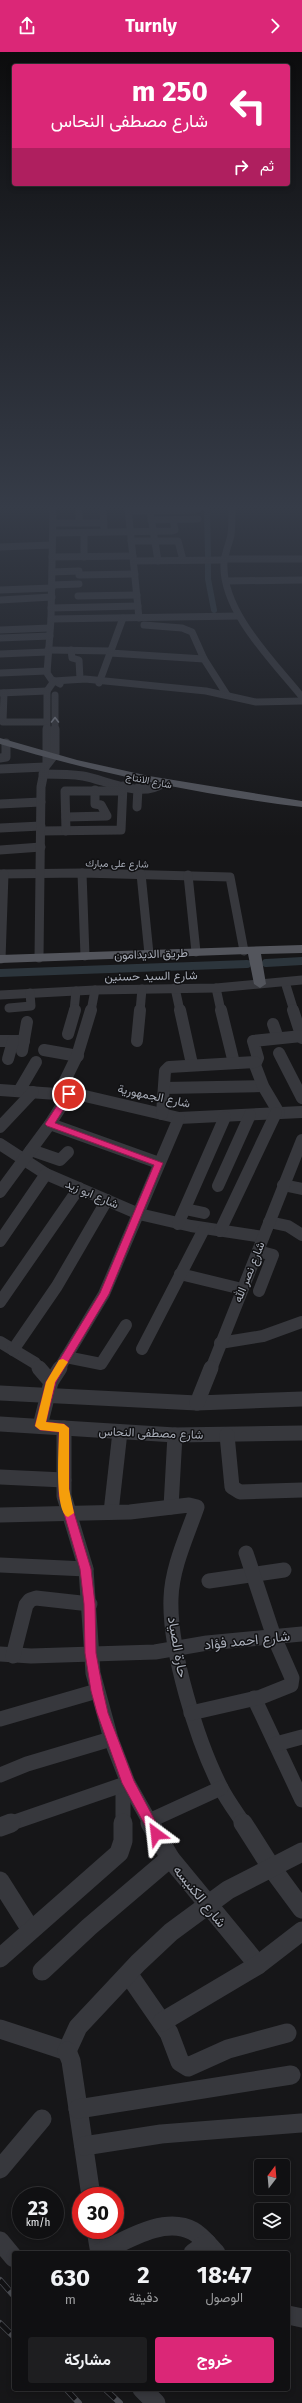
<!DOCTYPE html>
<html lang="ar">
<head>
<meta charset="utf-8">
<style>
  :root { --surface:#101012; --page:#1e1e20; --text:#f1f3f6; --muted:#9c9d9f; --line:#303032; --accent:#db2777 }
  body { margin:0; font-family:"Fira Sans",Vazirmatn,sans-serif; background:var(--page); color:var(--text); direction:rtl; height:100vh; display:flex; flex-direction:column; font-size:15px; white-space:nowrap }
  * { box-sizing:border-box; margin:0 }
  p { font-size:13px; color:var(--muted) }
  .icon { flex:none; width:22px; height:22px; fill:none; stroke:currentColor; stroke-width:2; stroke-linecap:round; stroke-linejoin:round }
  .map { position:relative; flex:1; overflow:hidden; direction:ltr }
  .panel { position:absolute; left:12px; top:2199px; width:278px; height:140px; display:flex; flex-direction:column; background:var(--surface); border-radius:4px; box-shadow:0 2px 6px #0003,0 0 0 1px var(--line); direction:rtl }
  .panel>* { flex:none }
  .banner { position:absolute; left:12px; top:12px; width:278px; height:122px; border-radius:4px; box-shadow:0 2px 6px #0003,0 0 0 1px var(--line); direction:rtl; background:#db2777; color:#fff; overflow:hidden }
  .needle { width:26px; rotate:16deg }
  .buttons { position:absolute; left:254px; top:2107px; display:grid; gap:8px }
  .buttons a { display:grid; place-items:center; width:36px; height:36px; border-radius:4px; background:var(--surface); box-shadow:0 2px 6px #0003,0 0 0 1px var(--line); font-size:20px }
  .speed { position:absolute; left:12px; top:2135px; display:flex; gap:8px; font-size:20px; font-weight:700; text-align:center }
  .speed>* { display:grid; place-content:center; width:52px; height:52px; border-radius:50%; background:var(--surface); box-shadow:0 2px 6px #0003,0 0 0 1px var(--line); line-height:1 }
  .speed small { font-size:10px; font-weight:400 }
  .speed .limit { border:6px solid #d22; background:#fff; color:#111 }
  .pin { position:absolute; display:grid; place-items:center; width:34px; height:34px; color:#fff; margin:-17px; border:2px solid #fff; border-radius:50%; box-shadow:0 1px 4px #0007 }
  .me { position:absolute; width:44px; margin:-22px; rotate:330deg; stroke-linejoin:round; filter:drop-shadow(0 0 3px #0008) }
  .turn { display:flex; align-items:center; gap:14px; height:84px; padding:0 16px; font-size:18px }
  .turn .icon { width:52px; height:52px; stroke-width:2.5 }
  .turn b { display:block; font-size:28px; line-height:34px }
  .then { display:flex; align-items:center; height:38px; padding:0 16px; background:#0003; gap:8px; font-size:15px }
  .eta { display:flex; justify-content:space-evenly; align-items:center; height:68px; text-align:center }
  .eta b { font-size:24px; font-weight:700; line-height:28px }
  .primary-button { display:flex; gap:8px; margin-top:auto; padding:8px 16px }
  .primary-button a { flex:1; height:46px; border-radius:4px; background:var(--accent); color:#fff; font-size:16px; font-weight:700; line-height:46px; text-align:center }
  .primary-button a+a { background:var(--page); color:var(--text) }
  header { display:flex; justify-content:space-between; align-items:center; height:52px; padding:0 16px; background:var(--accent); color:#fff; font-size:18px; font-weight:700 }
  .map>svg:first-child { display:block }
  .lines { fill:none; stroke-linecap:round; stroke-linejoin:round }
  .canal-far1 { stroke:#2c353c; stroke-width:6 }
  .canal { stroke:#2c353c; stroke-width:8 }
  .minor-far4 { stroke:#37383d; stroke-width:7 }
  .minor-far3 { stroke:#37383d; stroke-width:9 }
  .minor-far2 { stroke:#37383d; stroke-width:12 }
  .minor-far1 { stroke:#37383d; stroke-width:15 }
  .minor { stroke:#37383d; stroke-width:19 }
  .major { fill:#53555c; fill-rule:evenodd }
  .rail-casing { stroke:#4a4c52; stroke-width:6 }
  .rail { stroke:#111113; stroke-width:4.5; stroke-dasharray:14; stroke-linecap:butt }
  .oneway { stroke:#757881 }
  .route { fill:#db2777; stroke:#8e194d }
  .slow { fill:#f59e0b }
  .labels { text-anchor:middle; stroke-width:3; stroke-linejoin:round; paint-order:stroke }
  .far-street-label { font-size:10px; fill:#a8adb8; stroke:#111113 }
  .street-label { font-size:12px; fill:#a8adb8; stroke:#111113 }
  .near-street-label { font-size:14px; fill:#a8adb8; stroke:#111113 }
</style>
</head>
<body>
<header><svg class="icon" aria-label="forward" viewBox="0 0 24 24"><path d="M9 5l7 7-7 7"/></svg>Turnly<svg class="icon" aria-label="share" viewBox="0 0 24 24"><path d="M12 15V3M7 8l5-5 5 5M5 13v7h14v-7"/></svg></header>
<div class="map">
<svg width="302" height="2351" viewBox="0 0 302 2351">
  <rect width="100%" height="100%" fill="#161618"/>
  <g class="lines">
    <g class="canal-far1">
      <polyline points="207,456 208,504"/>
      <polyline points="208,512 208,527 214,558"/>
    </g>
    <g class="canal">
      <polyline points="266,911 302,909"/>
      <polyline points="0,921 247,912"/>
    </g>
    <g class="minor-far4">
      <polyline points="53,456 51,567 47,621 51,627 60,632"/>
      <polyline points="79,456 79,471"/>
      <polyline points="103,456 104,477"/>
      <polyline points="128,456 139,566"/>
      <path d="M 232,456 C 232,465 232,475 231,483 C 229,492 225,501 224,510 C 221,559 274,610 302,645"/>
      <polyline points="128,459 196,458 199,456"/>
      <polyline points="150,459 158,509"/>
      <polyline points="151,468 198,467"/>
      <polyline points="53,471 104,471"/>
      <polyline points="53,481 171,479 175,478 173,468"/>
      <polyline points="84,481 84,505"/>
      <polyline points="131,489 178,489 183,508"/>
      <polyline points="0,495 52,493"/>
      <polyline points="52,505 133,504"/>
      <polyline points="224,507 302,507"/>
      <polyline points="134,509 224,508"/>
      <polyline points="52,520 79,519"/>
      <polyline points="79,523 135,522"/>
      <polyline points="226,529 302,528"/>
      <polyline points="52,533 79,532"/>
      <polyline points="0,538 52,536"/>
      <polyline points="78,544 137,543"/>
      <polyline points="0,548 52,545"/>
      <polyline points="51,556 138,554"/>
      <polyline points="51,567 239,564"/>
      <polyline points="144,573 182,576 192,580 204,607 227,643"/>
      <polyline points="0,578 50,576"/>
      <polyline points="0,586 50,584"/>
      <polyline points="48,598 111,599"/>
      <polyline points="71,598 72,606 79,608 80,627"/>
      <polyline points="110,601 204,607"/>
      <polyline points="0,602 48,600"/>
      <polyline points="0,621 47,619"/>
      <polyline points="99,631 123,566"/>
      <polyline points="0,641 47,639"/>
      <polyline points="4,641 3,670 46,670"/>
      <polyline points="55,643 55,678"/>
      <polyline points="47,678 47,639 54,629 85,627 206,639 256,650 302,649"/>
    </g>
    <g class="minor-far3">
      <polyline points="47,677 47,710"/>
      <polyline points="0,706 6,705 6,691"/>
      <polyline points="0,717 45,715"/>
      <path d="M 43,722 C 56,722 70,722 83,724 C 106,728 141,747 163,731"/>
      <polyline points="0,752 41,750"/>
      <polyline points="137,755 138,736"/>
      <polyline points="66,765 107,764 101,753 95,752 95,738"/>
      <polyline points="0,776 41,774"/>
      <polyline points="41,779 121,778 123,734"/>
      <polyline points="66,779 65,739 121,739"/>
      <polyline points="0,798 41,795"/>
      <polyline points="82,821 85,904"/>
      <polyline points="0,822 82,821 230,825 244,899"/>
      <polyline points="141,822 149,902"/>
      <polyline points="188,823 196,900"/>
      <polyline points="39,906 41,735 45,715 55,702 55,677"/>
      <polyline points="1,907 4,822"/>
      <polyline points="285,930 294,959"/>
      <polyline points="175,936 180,959"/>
      <polyline points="216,936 221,959"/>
      <polyline points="0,943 95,938 216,936 302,928"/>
      <polyline points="9,956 31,954 30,941"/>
      <polyline points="74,959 76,939"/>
      <polyline points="91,959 95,938"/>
      <polyline points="140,959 142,937"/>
    </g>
    <g class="minor-far2">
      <polyline points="180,958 192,1012"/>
      <polyline points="221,958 234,1011"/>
      <polyline points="293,958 302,986"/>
      <polyline points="273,972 278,986"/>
      <polyline points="68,982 75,958"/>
      <polyline points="0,989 24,989"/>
      <polyline points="137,989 140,958"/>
      <polyline points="44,998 78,1004"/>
      <polyline points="22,999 27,970"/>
      <polyline points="279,1001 302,1046"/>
      <polyline points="8,1007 13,989"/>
      <polyline points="164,1036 263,1034"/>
      <polyline points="0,1038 85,1044 179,1066 302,1060"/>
      <polyline points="19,1039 36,1010"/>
      <polyline points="59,1041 77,1004 91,958"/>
      <polyline points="279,1061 263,1034 255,1013 258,1006 253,989 302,984"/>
      <polyline points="162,1062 165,1019 169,1015 255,1010"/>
      <polyline points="50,1072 159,1111"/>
      <polyline points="0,1075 33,1040"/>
      <polyline points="0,1092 46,1122 139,1162 191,1174 263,1185"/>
      <polyline points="31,1098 60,1108 68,1100"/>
      <polyline points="283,1133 302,1137"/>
      <polyline points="218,1134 250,1063"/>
      <polyline points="0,1140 50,1072 69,1042"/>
      <polyline points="185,1157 204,1161"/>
      <polyline points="269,1170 288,1174 302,1183"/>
      <polyline points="178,1172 225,1065"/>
      <polyline points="220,1179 276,1061"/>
      <polyline points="0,1189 46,1122"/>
      <polyline points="258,1199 273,1203 259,1239"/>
      <polyline points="180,1222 242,1237"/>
      <polyline points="0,1250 79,1136"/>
      <polyline points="0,1290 35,1311 40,1317"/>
      <polyline points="220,1291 263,1284 302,1270"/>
      <polyline points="142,1297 204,1177"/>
      <polyline points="13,1298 57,1234 107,1148"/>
      <polyline points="66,1305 101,1312 126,1273"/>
      <polyline points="59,1317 104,1242 179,1066"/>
      <polyline points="211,1317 302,1088"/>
    </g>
    <g class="minor-far1">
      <polyline points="39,1316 51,1330 40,1374"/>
      <polyline points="51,1330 60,1316"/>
      <polyline points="0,1341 197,1351 302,1347"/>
      <polyline points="197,1351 211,1316"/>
      <polyline points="0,1372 175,1383 302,1381"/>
      <polyline points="64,1376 64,1444 86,1517 93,1621 111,1687 128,1731 151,1772"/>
      <polyline points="227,1383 232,1435 240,1440 302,1438"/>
      <polyline points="0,1425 64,1428"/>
      <polyline points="171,1455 175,1383"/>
      <polyline points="111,1460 120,1380"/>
      <path d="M 0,1463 L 130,1460 L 189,1453 L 197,1455 C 187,1484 172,1515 171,1546 C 169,1598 197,1689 221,1736 C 227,1748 236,1760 244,1772"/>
      <polyline points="0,1513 86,1517"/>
      <polyline points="209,1529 284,1518"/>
      <polyline points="0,1602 31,1604 155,1600 207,1591 302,1582"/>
      <polyline points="13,1604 26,1553 30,1548 36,1546 90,1552"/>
      <polyline points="254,1646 302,1748"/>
      <polyline points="191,1661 261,1645 291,1633 292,1626 274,1585 246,1501"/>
      <polyline points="0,1667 97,1639"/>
      <polyline points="276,1692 302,1685"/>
      <polyline points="0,1723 27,1712 111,1687"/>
      <polyline points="123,1734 123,1772"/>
      <polyline points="149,1769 221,1736"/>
      <polyline points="9,1772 128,1731"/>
    </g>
    <g class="minor">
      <polyline points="150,1771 170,1806 258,1913"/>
      <polyline points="243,1771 271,1815 302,1857"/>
      <polyline points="0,1775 11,1771"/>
      <polyline points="0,1829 31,1878"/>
      <polyline points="0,1906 119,1801 123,1789 123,1771"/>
      <polyline points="42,1919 89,1875 170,1806"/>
      <polyline points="129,1923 169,1981 180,2010 188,2015 228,1997 287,1981"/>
      <polyline points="162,1970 258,1913 302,1879"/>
      <polyline points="0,1977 67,1999"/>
      <polyline points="67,1999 78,1975 138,1911 171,1880 228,1838 302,1800"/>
      <polyline points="67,1999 71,2009 91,2144"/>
      <polyline points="78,2057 291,2023"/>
      <polyline points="84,2094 161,2082 301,2071"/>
      <polyline points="0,2117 42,2067"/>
      <polyline points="96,2178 100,2201"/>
      <polyline points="0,2189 14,2206"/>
      <path d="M 99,2201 C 125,2189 164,2163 193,2179 C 202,2184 209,2194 216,2201"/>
      <polyline points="193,2201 207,2191"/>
      <polyline points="288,2263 302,2266"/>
      <polyline points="142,2337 156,2351"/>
    </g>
    <g class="major">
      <path d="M 0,686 L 77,708 L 149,724 L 302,749 L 302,755 C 199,742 99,722 0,692 Z"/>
      <polygon points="302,893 302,901 261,902 266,932 260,936 254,932 248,902 0,911 0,903"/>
    </g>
    <g class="rail-casing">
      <g id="rail">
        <polyline points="0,2228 14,2244"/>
        <polyline points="0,2271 14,2285"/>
        <polyline points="66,2337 79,2351"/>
        <polyline points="105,2337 120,2351"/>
      </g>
    </g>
    <use href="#rail" class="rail"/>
  </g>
  <defs><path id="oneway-chevron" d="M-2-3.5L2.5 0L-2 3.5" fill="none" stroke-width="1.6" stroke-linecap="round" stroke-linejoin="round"/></defs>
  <use class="oneway" href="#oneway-chevron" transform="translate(55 668) rotate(-90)"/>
  <linearGradient id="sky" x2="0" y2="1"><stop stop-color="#0c0c0d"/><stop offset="0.58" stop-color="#363c48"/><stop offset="1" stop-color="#363c48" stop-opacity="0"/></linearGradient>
  <rect width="302" height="785" fill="url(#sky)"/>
  <polygon class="route" points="66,1040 73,1042 55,1071 163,1111 109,1242 56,1330 46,1370 64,1372 69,1376 69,1444 91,1517 95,1552 96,1601 103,1639 108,1661 134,1729 162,1782 161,1786 156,1788 152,1786 122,1731 97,1661 91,1639 85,1601 84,1552 80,1517 59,1444 59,1380 40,1378 35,1374 46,1330 100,1241 154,1113 47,1074 45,1072"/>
  <path class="slow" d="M 63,1307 L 68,1310 L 55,1330 L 46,1370 L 64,1372 L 69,1376 L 69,1437 L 74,1461 L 68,1465 C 54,1460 59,1394 59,1380 L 40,1378 L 35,1374 L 46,1330 L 59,1308 Z"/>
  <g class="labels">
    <g class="far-street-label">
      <text transform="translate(149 728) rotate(11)" y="4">شارع الانتاج</text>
      <text transform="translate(117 811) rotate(1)" y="4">شارع على مبارك</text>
    </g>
    <g class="street-label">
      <text transform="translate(151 902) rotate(-2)" y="4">طريق الديدامون</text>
      <text transform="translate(151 924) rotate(-1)" y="4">شارع السيد حسنين</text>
      <text transform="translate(154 1044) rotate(12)" y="4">شارع الجمهورية</text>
      <text transform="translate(92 1142) rotate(23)" y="4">شارع ابو زيد</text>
      <text transform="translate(249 1220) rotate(-68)" y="4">شارع نصر الله</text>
      <text transform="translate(151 1381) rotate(2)" y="4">شارع مصطفى النحاس</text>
    </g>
    <g class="near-street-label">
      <text transform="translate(247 1588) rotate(-6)" y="5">شارع احمد فؤاد</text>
      <text transform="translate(178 1595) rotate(80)" y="5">حارة الصياد</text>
      <text transform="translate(200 1844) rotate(51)" y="5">شارع الكنيسه</text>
    </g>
  </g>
</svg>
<div class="buttons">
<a><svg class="needle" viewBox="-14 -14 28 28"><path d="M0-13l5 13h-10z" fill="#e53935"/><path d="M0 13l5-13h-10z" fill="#9c9d9f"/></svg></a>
<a><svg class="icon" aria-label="layers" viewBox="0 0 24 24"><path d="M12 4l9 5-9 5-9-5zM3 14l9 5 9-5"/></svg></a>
</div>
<div class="speed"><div>23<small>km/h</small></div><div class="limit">30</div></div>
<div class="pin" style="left:69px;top:1042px;background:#d93025"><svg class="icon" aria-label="arrive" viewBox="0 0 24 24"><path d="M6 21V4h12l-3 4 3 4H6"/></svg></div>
<svg class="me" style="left:156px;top:1782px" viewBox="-20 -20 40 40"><path d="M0-17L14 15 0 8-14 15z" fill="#db2777" stroke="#fff" stroke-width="4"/></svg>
<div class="banner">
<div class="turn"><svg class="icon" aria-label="left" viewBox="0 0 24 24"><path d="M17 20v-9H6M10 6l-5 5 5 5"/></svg><div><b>250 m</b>شارع مصطفى النحاس</div></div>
<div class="then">ثم<svg class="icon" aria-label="right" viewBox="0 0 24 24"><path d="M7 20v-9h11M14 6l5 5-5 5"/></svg></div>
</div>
<section class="panel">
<div class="eta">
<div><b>18:47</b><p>الوصول</p></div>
<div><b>2</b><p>دقيقة</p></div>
<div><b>630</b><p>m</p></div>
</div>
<div class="primary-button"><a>خروج</a><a>مشاركة</a></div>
</section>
</div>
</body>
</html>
